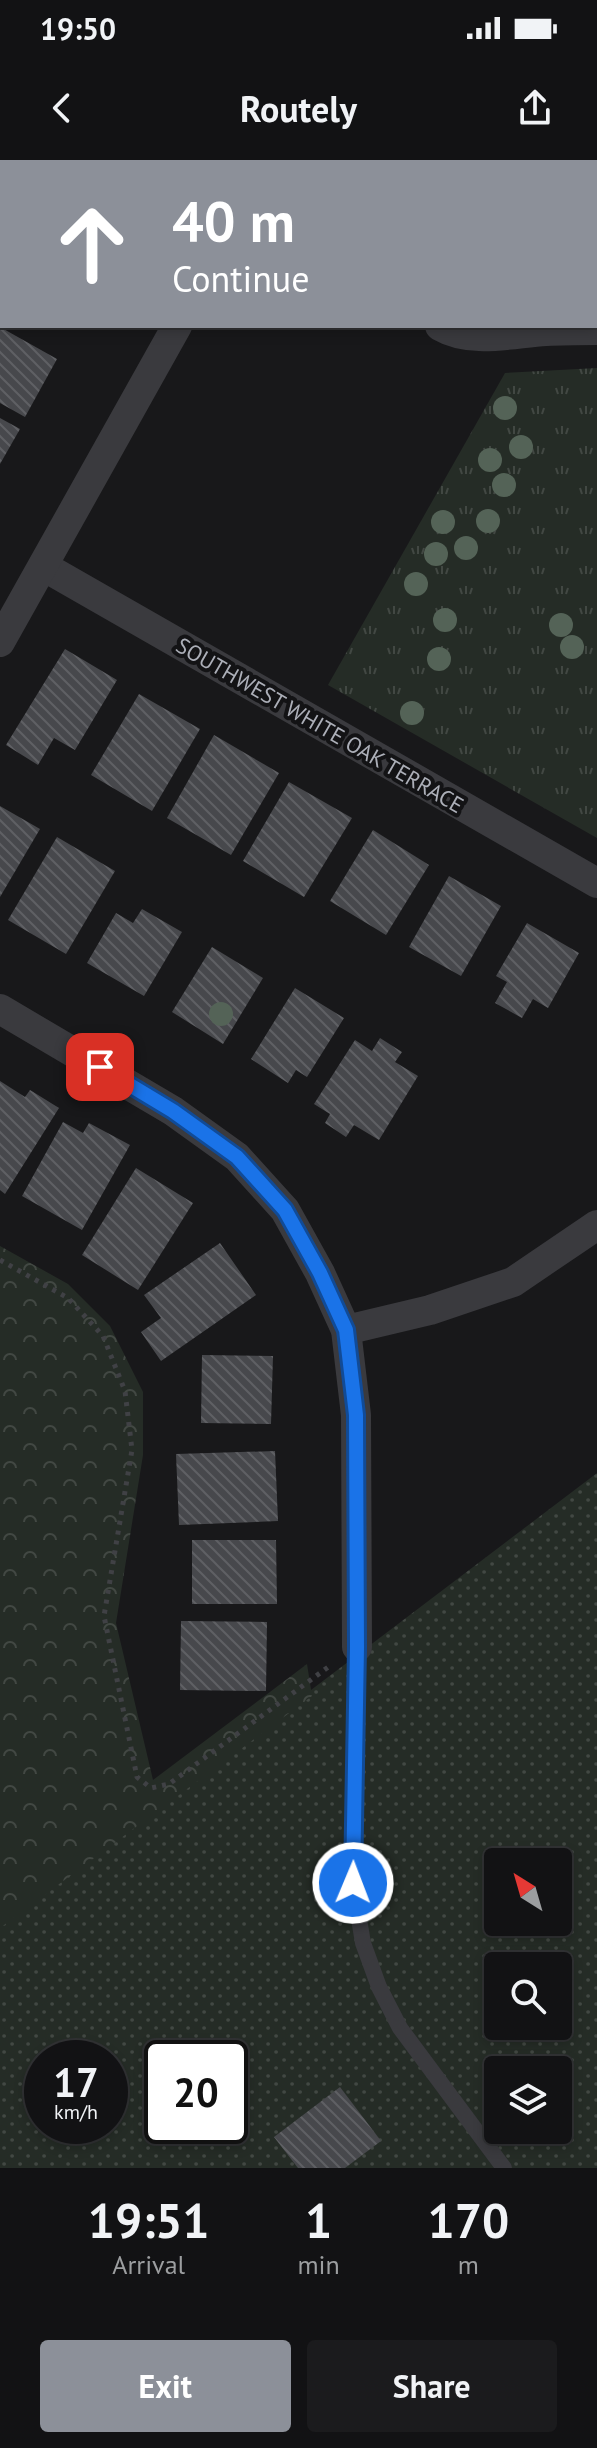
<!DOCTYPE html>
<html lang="en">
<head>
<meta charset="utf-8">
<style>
  :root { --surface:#121214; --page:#1b1b1d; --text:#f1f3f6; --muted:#9c9ea0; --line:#313234; --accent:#8c9099 }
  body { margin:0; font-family:"PT Sans",sans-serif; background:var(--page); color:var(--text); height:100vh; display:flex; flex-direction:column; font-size:30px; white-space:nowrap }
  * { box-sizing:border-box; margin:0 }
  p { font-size:26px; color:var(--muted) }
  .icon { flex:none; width:44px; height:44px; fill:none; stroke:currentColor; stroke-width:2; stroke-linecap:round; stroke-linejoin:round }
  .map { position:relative; height:2008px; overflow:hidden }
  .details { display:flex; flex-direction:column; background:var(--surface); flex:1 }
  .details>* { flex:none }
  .hud { position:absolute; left:0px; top:0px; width:598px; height:168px; box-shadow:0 4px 12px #0003,0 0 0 2px var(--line); background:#8c9099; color:#fff; overflow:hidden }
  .needle { width:52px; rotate:323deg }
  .tools { position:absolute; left:484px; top:1688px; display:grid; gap:16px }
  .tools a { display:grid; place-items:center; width:88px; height:88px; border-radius:8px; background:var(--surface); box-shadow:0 4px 12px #0003,0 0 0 2px var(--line); font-size:40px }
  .speed { position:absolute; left:24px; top:1880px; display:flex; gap:16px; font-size:40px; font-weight:700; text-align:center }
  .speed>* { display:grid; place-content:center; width:104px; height:104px; border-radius:50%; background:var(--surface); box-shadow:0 4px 12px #0003,0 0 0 2px var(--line); line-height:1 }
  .speed small { font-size:20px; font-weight:400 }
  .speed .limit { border:4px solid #111; border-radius:12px; background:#fff; color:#111 }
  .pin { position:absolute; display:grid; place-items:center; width:68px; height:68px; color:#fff; margin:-34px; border-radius:16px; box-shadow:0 4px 12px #0006 }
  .me { position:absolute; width:88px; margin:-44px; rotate:1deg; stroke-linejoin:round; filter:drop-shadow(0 0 6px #0008) }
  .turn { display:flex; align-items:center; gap:28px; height:168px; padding:0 40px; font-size:36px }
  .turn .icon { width:104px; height:104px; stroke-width:2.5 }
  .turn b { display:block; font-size:56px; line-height:68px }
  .eta { display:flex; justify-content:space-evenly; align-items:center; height:136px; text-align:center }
  .eta b { font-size:48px; font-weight:700; line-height:56px }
  .button { display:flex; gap:16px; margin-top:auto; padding:16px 40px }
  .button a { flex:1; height:92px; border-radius:8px; background:var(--accent); color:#fff; font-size:32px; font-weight:700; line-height:92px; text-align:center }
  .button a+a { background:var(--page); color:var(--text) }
  .status { display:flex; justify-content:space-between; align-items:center; height:56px; padding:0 40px; background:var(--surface); direction:ltr }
  .status svg { height:22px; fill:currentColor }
  header { display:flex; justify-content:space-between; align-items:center; height:104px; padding:0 40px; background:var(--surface); font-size:36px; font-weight:700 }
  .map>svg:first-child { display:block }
  .grass { fill:url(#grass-dots); fill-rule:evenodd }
  .forest { fill:url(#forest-crowns) }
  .park { fill:url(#park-tufts) }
  .building { fill:url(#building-back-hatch) }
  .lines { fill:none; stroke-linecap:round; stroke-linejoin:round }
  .path { stroke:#404145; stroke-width:5; stroke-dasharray:4 6; stroke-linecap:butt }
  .service { stroke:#3a3a3e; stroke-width:16 }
  .minor { stroke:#3a3a3e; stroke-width:30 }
  .tree { fill:#546357 }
  .route-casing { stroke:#114b97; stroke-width:20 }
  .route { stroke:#1a73e8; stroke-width:14 }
  .labels { text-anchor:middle; stroke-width:8; stroke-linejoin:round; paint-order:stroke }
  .street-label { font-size:22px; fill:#acafb8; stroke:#131315 }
</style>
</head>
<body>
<div class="status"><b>19:50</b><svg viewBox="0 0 49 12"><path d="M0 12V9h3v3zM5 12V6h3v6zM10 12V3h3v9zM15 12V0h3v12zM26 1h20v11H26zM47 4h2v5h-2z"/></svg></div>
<header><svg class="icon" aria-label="back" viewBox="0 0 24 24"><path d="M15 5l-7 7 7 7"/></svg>Routely<svg class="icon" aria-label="share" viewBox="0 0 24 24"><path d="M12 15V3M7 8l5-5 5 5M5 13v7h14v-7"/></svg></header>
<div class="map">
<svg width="597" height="2008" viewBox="0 0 597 2008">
  <defs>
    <pattern id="grass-dots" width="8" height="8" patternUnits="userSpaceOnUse" patternTransform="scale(2)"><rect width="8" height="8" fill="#252c26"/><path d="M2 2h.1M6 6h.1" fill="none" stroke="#424843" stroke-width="1.8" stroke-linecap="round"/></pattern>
    <pattern id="forest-crowns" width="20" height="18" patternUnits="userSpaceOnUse" patternTransform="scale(2)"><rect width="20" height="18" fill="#252c26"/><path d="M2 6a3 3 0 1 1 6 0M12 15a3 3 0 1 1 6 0" fill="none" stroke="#424843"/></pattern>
    <pattern id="park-tufts" width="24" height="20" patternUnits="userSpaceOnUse" patternTransform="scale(2)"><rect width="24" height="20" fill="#252c26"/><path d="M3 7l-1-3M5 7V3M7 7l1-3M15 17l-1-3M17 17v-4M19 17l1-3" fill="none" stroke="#424843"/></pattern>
    <pattern id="building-back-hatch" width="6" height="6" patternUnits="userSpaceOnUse" patternTransform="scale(2)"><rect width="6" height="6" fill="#47484c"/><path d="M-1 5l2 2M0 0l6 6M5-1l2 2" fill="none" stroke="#5f6064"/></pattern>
  </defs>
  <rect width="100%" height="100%" fill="#18181a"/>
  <g class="grass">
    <polygon points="325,0 597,0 597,126 596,2 324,2"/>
    <path d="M 597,1313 L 597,2008 L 0,2008 L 0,1766 ZM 498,1702 L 558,1702 L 558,1762 L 498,1762 ZM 498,1806 L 558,1806 L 558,1866 L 498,1866 ZM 42,1898 L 110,1898 L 110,1966 L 42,1966 ZM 162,1898 L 230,1898 L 230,1966 L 162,1966 ZM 498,1910 L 558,1910 L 558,1970 L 498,1970 Z"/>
  </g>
  <polygon class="forest" points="0,1086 68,1124 110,1166 143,1232 143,1295 116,1463 153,1620 307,1504 312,1536 0,1768"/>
  <polygon class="park" points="597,208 597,678 328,525 505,213"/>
  <g class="building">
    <polygon points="0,167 57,199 25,257 0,243"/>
    <polygon points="0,258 20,269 0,304"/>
    <polygon points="65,489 117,520 75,590 54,578 38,605 6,585"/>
    <polygon points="139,534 200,569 152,651 91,615"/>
    <polygon points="214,575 279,613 231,695 167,658"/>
    <polygon points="289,622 352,658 304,737 243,701"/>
    <polygon points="0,646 40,669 0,737"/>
    <polygon points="373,670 429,705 386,775 330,741"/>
    <polygon points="57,677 115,711 66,794 8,760"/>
    <polygon points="449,716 501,746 461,816 409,787"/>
    <polygon points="142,749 182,772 144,836 87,803 116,753 133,763"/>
    <polygon points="527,763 579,793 548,848 533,839 522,858 495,843 507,822 496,816"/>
    <polygon points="212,787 263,818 223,884 172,852"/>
    <polygon points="295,828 344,858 307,917 296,910 288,923 251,899"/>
    <polygon points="380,878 402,892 395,902 418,916 379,980 354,965 346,977 325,963 330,954 314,944 355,880 372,891"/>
    <polygon points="0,921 25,937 30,930 59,948 5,1034 0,1030"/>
    <polygon points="63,962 83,973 89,963 130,985 82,1070 22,1036"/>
    <polygon points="136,1008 193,1043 138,1130 82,1095"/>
    <polygon points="220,1083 256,1135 161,1201 141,1172 161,1158 144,1135"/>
    <polygon points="202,1195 273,1196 271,1264 201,1263"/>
    <polygon points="275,1291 278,1361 179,1365 176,1294"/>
    <polygon points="192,1380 276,1380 277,1444 192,1444"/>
    <polygon points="181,1461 267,1462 266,1531 180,1530"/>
    <polygon points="340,1927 381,1981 345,2008 298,2008 274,1977"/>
  </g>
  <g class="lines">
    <g class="path">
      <polyline points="17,2 18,0"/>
      <polyline points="336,2 337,0"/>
      <polyline points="0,31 2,28"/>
      <polyline points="0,1100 68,1138 103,1176 125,1231 132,1290 104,1456 137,1617 151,1628 169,1624 331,1505"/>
    </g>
    <polyline class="service" points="357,1487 353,1723 363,1783 379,1827 400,1868 504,2008"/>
    <g class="minor">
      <path d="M 440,166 C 471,184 512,173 546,171 C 563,170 580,170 597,170"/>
      <polyline points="43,406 597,723"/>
      <polyline points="0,482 177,166"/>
      <polyline points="0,849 173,951 237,997 285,1050 320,1113 346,1170 356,1255 357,1487"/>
      <polyline points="346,1170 430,1150 513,1122 597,1065"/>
    </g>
  </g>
  <g class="tree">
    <circle cx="505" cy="248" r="12"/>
    <circle cx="521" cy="287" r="12"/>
    <circle cx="490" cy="300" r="12"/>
    <circle cx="504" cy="325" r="12"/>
    <circle cx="488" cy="361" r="12"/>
    <circle cx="443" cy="362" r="12"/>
    <circle cx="466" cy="388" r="12"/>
    <circle cx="436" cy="394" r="12"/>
    <circle cx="416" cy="424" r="12"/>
    <circle cx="445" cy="460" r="12"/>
    <circle cx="561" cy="465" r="12"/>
    <circle cx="572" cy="487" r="12"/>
    <circle cx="439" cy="499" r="12"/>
    <circle cx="412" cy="553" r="12"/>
    <circle cx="221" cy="854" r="12"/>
  </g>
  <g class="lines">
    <g class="route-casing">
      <polyline id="route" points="100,907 173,951 237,997 285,1050 320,1113 346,1170 356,1255 357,1487 353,1723"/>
    </g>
    <use href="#route" class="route"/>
  </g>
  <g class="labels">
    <g class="street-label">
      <text transform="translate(320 565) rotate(30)" y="8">SOUTHWEST WHITE OAK TERRACE</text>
    </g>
  </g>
</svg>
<div class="tools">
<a><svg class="needle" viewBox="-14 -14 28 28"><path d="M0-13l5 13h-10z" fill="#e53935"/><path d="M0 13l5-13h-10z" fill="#9c9ea0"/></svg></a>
<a><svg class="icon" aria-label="search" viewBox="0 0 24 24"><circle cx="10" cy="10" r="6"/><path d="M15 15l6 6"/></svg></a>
<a><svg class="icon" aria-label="layers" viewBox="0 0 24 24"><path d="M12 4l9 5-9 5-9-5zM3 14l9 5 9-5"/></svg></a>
</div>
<div class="speed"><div>17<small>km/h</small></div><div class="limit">20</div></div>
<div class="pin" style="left:100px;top:907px;background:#d93025"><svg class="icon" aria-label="arrive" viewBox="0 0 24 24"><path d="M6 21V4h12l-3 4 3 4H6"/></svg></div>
<svg class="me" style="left:353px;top:1723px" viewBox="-20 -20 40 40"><circle r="17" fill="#1a73e8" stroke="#fff" stroke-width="3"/><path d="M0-11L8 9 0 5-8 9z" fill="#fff"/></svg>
<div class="hud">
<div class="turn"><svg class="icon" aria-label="ahead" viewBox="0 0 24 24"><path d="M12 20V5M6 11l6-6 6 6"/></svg><div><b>40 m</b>Continue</div></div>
</div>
</div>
<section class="details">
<div class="eta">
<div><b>19:51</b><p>Arrival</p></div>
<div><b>1</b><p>min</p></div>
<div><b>170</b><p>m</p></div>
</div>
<div class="button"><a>Exit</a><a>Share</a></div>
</section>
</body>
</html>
